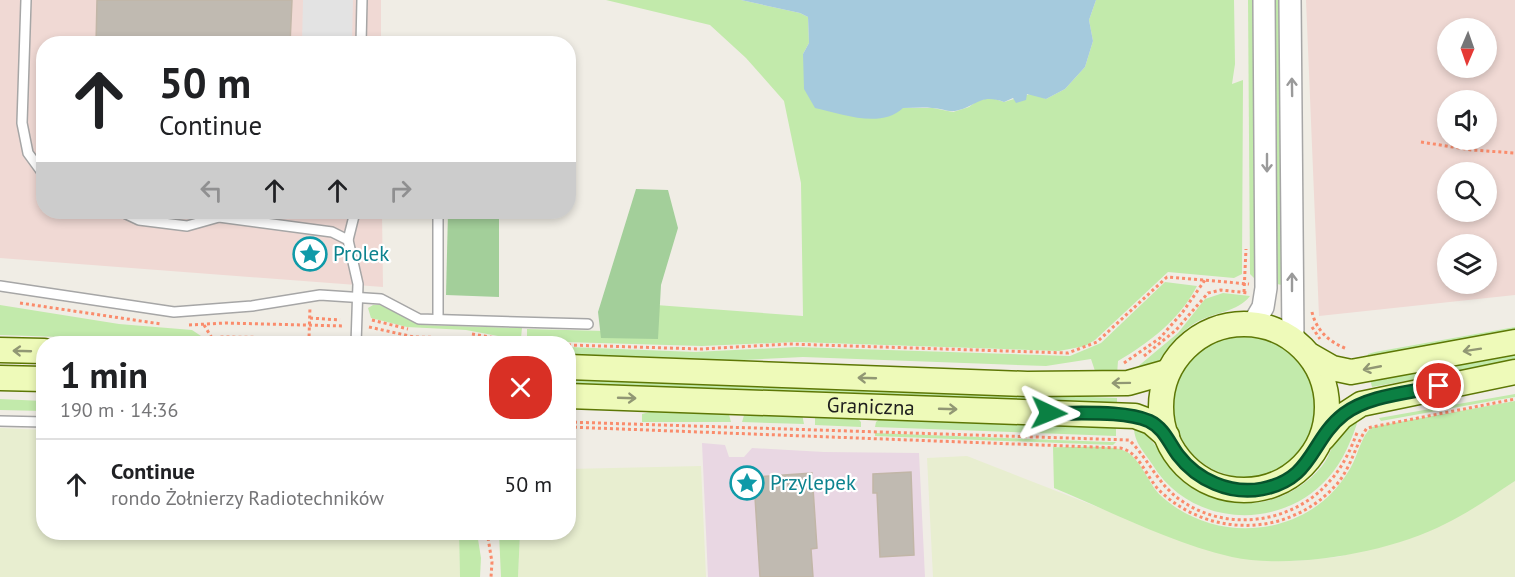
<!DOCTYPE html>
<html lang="en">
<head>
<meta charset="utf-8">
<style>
  :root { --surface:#fff; --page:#f2f2f2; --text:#202124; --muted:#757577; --line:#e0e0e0 }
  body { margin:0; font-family:"PT Sans",sans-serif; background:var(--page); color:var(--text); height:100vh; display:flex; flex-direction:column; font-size:22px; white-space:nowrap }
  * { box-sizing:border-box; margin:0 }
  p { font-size:20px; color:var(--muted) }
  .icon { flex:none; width:33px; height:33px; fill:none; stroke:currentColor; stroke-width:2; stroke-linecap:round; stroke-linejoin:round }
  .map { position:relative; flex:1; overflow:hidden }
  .side { position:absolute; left:36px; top:336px; width:540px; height:204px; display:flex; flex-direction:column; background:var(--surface); border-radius:24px; box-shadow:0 3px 9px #0003 }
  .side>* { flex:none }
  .hud { position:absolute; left:36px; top:36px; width:540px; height:183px; border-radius:24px; box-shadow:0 3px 9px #0003; background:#fff; color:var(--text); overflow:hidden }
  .needle { width:39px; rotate:182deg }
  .tools { position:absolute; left:1437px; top:18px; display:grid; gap:12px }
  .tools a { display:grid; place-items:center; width:60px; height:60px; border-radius:50%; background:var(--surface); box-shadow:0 3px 9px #0003; font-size:30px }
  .pin { position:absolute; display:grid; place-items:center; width:51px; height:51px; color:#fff; margin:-26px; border:3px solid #fff; border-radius:50%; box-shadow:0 2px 6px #0007 }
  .me { position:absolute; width:66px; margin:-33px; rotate:92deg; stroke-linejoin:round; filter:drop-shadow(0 0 4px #0008) }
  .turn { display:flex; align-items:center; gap:21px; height:126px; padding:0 24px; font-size:27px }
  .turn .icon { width:78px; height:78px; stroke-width:2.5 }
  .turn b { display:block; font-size:42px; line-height:51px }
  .lanes { display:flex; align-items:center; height:57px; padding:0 24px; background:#0003; justify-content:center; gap:30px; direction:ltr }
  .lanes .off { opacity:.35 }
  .round { display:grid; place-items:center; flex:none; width:63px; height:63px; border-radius:24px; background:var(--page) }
  .headline { display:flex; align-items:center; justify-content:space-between; height:102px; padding:0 24px }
  h1 { font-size:36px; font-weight:600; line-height:45px }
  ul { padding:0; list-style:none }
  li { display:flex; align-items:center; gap:18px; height:90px; padding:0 24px; border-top:2px solid var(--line) }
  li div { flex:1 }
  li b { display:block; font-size:22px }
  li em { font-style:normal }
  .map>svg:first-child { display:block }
  .commercial { fill:#f0d9d4; fill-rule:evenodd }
  .industrial { fill:#e9d7e3 }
  .farmland { fill:#e8eed0 }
  .grass { fill:#c2eaab }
  .forest { fill:#a3cf9a }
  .parking { fill:#e3e3e3 }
  .water { fill:#a5cadd }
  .building { fill:#c0bab1; stroke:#c1b6a7; stroke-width:1.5 }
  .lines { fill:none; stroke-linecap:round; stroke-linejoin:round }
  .service-casing { stroke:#a6a6a6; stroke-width:12 }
  .tertiary-casing { stroke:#a6a6a6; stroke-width:24 }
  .secondary-casing { stroke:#5d7705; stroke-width:27 }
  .path { stroke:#fa8c6c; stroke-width:3; stroke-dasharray:3 3; stroke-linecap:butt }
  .service { stroke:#fff; stroke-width:9 }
  .tertiary { stroke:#fff; stroke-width:21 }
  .secondary { stroke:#eefab9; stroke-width:24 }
  .oneway { stroke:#9a9a9a }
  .oneway2 { stroke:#919774 }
  .route-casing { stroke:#07532c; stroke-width:15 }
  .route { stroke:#0b8043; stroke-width:10 }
  .labels { text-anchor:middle; stroke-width:4.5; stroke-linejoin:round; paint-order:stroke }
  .culture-label { font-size:21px; fill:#0d838f; stroke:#fff; text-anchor:start }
  .street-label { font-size:21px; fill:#1f1f1f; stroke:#fff }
</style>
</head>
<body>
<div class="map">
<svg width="1515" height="577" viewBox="0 0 1515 577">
  <rect width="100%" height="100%" fill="#f0ede5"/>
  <g class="commercial">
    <polygon points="0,0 381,0 381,43 44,44 44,212 382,212 383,287 0,258"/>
    <path d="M 1306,0 L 1515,0 L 1515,295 L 1319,316 ZM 1448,28 L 1486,28 L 1486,68 L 1448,68 ZM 1448,100 L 1486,100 L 1486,140 L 1448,140 ZM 1448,172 L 1486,172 L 1486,212 L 1448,212 ZM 1448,244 L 1486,244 L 1486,284 L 1448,284 Z"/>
  </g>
  <polygon class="industrial" points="702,443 725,445 729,457 744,457 752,448 824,452 919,453 925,577 708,577"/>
  <g class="farmland">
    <polygon points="0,428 43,430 44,532 459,533 460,577 0,577"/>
    <polygon points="967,456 1205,549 1265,560 1296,561 1338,557 1414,537 1470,510 1515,481 1515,577 933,577 927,458"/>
    <polygon points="701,466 706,577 518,577 520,533 568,532 569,469"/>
  </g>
  <g class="grass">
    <polygon points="606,0 741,0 800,13 808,17 809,43 803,54 903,108 933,108 953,112 969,107 978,100 992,98 1004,102 1033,93 1046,99 1065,89 1085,67 1093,41 1089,20 1096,0 1234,0 1235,64 1232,84 1243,80 1242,274 1234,278 1168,272 1095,340 1085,346 1059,351 796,342 702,346 529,341 527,338 527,329 604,331 602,301 803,316 801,183 784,101 746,58 710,25"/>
    <polygon points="1248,0 1253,0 1254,32 1256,280 1250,274"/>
    <polygon points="1275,0 1280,0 1282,285 1277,284"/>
    <path d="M 1165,282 L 1197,286 C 1180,319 1149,343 1118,361 L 1117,375 L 1096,374 L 1091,359 L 1046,366 L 803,357 L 706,362 L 569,357 L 569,347 L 695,352 L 796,347 L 1070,356 L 1101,343 Z"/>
    <path d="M 1223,293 L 1250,296 C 1237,313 1213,312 1195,323 C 1178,333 1168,348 1157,364 L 1136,368 L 1178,333 L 1205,299 Z"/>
    <polygon points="0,305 119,324 192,330 204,338 186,341 0,335"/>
    <polygon points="373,305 380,305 421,325 522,328 521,338 519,340 466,330 407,327 371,318 368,308"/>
    <polygon points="1515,327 1515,332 1366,359 1368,354 1375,352"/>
    <circle cx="1245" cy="406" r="71"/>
    <polygon points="1515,352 1515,361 1372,387 1370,379"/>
    <polygon points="569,377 1117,398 1117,406 569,386"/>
    <polygon points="1515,394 1515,397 1497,400 1381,421 1379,418"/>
    <polygon points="0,399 43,401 43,411 0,410"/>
    <path d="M 1515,401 L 1515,481 C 1492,496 1470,512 1445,524 C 1391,552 1293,570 1232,557 C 1171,543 1112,512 1054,488 L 1053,447 C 1071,448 1110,444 1125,451 C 1140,458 1148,482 1159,494 C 1202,535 1270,540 1318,505 C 1332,495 1343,481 1351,467 C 1358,455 1361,436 1372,427 Z"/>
    <polygon points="658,410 728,411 731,422 642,422 642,414"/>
    <polygon points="745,412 802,414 804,424 742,422"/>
    <polygon points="819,415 855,416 861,422 861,427 815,425 815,418"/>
    <polygon points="882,417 1116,426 1116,436 875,427 876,422"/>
    <path d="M 1359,417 C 1353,437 1343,462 1328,478 C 1280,532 1190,527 1152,464 C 1144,452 1134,442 1134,428 C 1159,438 1164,468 1186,484 C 1230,515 1288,508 1322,466 C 1331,455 1333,441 1340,429 C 1344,424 1354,420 1359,417 Z"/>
    <polygon points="875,433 1110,442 1116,442 1113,445 875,436"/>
    <polygon points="459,533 477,533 481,558 480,577 460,577"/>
    <polygon points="499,533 520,533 518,577 501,577"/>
  </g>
  <g class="forest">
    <polygon points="636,189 668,190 678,228 661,285 658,339 601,338 598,312"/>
    <polygon points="448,212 499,212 499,297 446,295"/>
  </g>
  <polygon class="parking" points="303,0 353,0 352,43 302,43"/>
  <path class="water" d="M 741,0 L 1096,0 L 1089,20 L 1093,41 L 1085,67 L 1065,89 L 1046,99 L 1027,94 L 1026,100 L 1016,103 L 1013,98 L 1004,102 C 979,93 977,107 955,111 C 948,112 940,108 932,108 C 923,107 913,108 903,108 C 881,129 842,114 815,108 L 804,89 L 803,54 L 809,43 L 808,17 L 800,13 Z"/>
  <g class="building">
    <polygon points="97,0 292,0 290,44 96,44"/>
    <polygon points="911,472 914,555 880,557 877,493 873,493 873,474"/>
    <polygon points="812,473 817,548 811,549 813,577 760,577 755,497 750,497 749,485 754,485 754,477"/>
  </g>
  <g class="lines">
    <g class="service-casing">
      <g id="service">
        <polyline points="26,0 22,123 28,153 44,175"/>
        <polyline points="361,44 362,0"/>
        <polyline points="122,212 139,220 187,226 219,217"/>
        <polyline points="205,212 219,217 332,232 348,240 358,284 356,344"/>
        <polyline points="348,240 355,212"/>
        <polyline points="0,286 174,312 252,306 320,295 381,299 419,319 588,324"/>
        <polyline points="438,319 438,212"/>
        <polyline points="0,421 44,422"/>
      </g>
    </g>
    <g class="tertiary-casing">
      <g id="tertiary">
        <polyline points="1290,0 1293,340"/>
        <polyline points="1253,324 1263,307 1266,288 1264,0"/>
      </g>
    </g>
    <g class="secondary-casing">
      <g id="secondary">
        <circle cx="1244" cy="407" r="83"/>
        <polyline points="0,350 44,351"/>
        <polyline points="1311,356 1332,368 1351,372 1515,342"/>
        <polyline points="568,367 1027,384 1128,383 1167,372"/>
        <polyline points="0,378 44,379"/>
        <path id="s1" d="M 568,396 L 1135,416 L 1151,422 L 1167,436"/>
        <polyline points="1323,438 1341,417 1361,404 1515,372"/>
      </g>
    </g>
    <g class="path">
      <polyline points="1421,142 1472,150 1515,153"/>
      <polyline points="1244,292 1246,249"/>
      <polyline points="20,303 161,324"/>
      <path d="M 1312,312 C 1316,330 1329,342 1347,349"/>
      <polyline points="310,318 340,320"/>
      <polyline points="372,320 408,329"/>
      <polyline points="189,325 225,323 344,326"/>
      <polyline points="204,325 212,338"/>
      <polyline points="369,327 414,337 463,338 497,344"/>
      <polyline points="1312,327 1320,339"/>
      <polyline points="472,334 530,344"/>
      <polyline points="59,341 188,343 222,337 309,338 310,307"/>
      <polyline points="568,345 701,349 789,344 1068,353 1097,342 1167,277 1249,284"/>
      <polyline points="1144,356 1176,330 1208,293 1221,290 1249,293"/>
      <polyline points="1124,363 1160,338 1182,313 1205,280"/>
      <path d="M 568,422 L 1129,440 C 1148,458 1157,483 1179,499 C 1225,533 1292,524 1329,482 C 1343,467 1351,449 1358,430"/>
      <path d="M 568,427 L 1120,448 C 1141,452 1146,479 1162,493 C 1213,539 1291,536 1337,484 C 1352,466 1355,445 1367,428 L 1515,399"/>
      <polyline points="487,532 492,562 491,577"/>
    </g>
    <use href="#service" class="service"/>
    <use href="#tertiary" class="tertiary"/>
    <use href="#secondary" class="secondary"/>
  </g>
  <defs><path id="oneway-shaft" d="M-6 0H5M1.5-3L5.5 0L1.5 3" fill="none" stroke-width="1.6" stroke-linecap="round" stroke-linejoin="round" transform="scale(1.5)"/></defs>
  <g class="oneway">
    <use href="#oneway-shaft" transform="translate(1292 87) rotate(-91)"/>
    <use href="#oneway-shaft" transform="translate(1267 163) rotate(90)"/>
    <use href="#oneway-shaft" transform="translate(1292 282) rotate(-90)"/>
  </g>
  <g class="oneway2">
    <use href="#oneway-shaft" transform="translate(1472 350) rotate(171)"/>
    <use href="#oneway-shaft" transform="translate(22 351) rotate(-178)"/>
    <use href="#oneway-shaft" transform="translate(1372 368) rotate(169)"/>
    <use href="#oneway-shaft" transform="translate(867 378) rotate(-178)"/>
    <use href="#oneway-shaft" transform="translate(1121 383) rotate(179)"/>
    <use href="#oneway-shaft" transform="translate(627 398) rotate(2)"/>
    <use href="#oneway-shaft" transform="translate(948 409) rotate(2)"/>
  </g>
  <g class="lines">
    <g class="route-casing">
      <path id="route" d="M 1049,413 C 1077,414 1124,410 1149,421 C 1164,428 1169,443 1178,455 C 1197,480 1230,495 1262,489 C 1314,479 1310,440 1344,414 C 1369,395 1409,393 1439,386"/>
    </g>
    <use href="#route" class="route"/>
  </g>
  <defs>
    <g id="sight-ring" transform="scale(1.725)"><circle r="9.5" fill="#fff" stroke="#0f9aa8" stroke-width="1.5"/><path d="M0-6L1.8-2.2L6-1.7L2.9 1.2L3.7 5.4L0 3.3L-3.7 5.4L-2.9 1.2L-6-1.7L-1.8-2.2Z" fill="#0f9aa8"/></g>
  </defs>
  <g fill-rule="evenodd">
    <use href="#sight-ring" x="310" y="254"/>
    <use href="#sight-ring" x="747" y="483"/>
  </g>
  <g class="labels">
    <g class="culture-label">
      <text x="333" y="261">Prolek</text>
      <text x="770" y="490">Przylepek</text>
    </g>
    <g class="street-label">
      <text dy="7" stroke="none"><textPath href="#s1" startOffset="303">Graniczna</textPath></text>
    </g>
  </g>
</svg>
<div class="tools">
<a><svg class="needle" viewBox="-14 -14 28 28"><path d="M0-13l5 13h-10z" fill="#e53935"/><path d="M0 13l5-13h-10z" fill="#757577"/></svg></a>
<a><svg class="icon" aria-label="sound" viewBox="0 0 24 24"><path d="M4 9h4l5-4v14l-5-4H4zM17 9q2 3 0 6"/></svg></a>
<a><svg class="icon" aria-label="search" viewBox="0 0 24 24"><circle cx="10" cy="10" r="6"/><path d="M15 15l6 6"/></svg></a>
<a><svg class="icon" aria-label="layers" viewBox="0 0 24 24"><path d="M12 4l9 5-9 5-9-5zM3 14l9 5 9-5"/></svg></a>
</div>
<div class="pin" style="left:1439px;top:386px;background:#d93025"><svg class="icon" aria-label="arrive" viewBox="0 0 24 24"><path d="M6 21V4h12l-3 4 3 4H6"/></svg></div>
<svg class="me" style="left:1049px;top:413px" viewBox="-20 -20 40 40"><path d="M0-17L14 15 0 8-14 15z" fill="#0b8043" stroke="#fff" stroke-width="4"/></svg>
<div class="hud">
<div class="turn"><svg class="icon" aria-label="ahead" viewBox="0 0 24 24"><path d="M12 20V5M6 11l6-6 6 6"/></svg><div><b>50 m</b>Continue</div></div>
<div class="lanes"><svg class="icon off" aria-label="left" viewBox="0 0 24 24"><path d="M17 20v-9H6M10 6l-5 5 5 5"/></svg><svg class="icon" aria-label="ahead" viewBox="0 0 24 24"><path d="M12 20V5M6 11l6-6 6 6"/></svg><svg class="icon" aria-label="ahead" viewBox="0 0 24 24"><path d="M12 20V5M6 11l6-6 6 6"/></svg><svg class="icon off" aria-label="right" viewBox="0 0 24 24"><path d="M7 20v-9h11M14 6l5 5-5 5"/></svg></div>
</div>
<section class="side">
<div class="headline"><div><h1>1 min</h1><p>190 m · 14:36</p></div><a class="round" style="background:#d93025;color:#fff"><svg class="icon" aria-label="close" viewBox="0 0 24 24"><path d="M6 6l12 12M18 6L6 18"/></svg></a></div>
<ul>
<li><svg class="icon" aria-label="ahead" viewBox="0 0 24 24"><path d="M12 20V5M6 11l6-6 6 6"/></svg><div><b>Continue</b><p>rondo Żołnierzy Radiotechników</p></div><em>50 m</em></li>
</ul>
</section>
</div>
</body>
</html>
